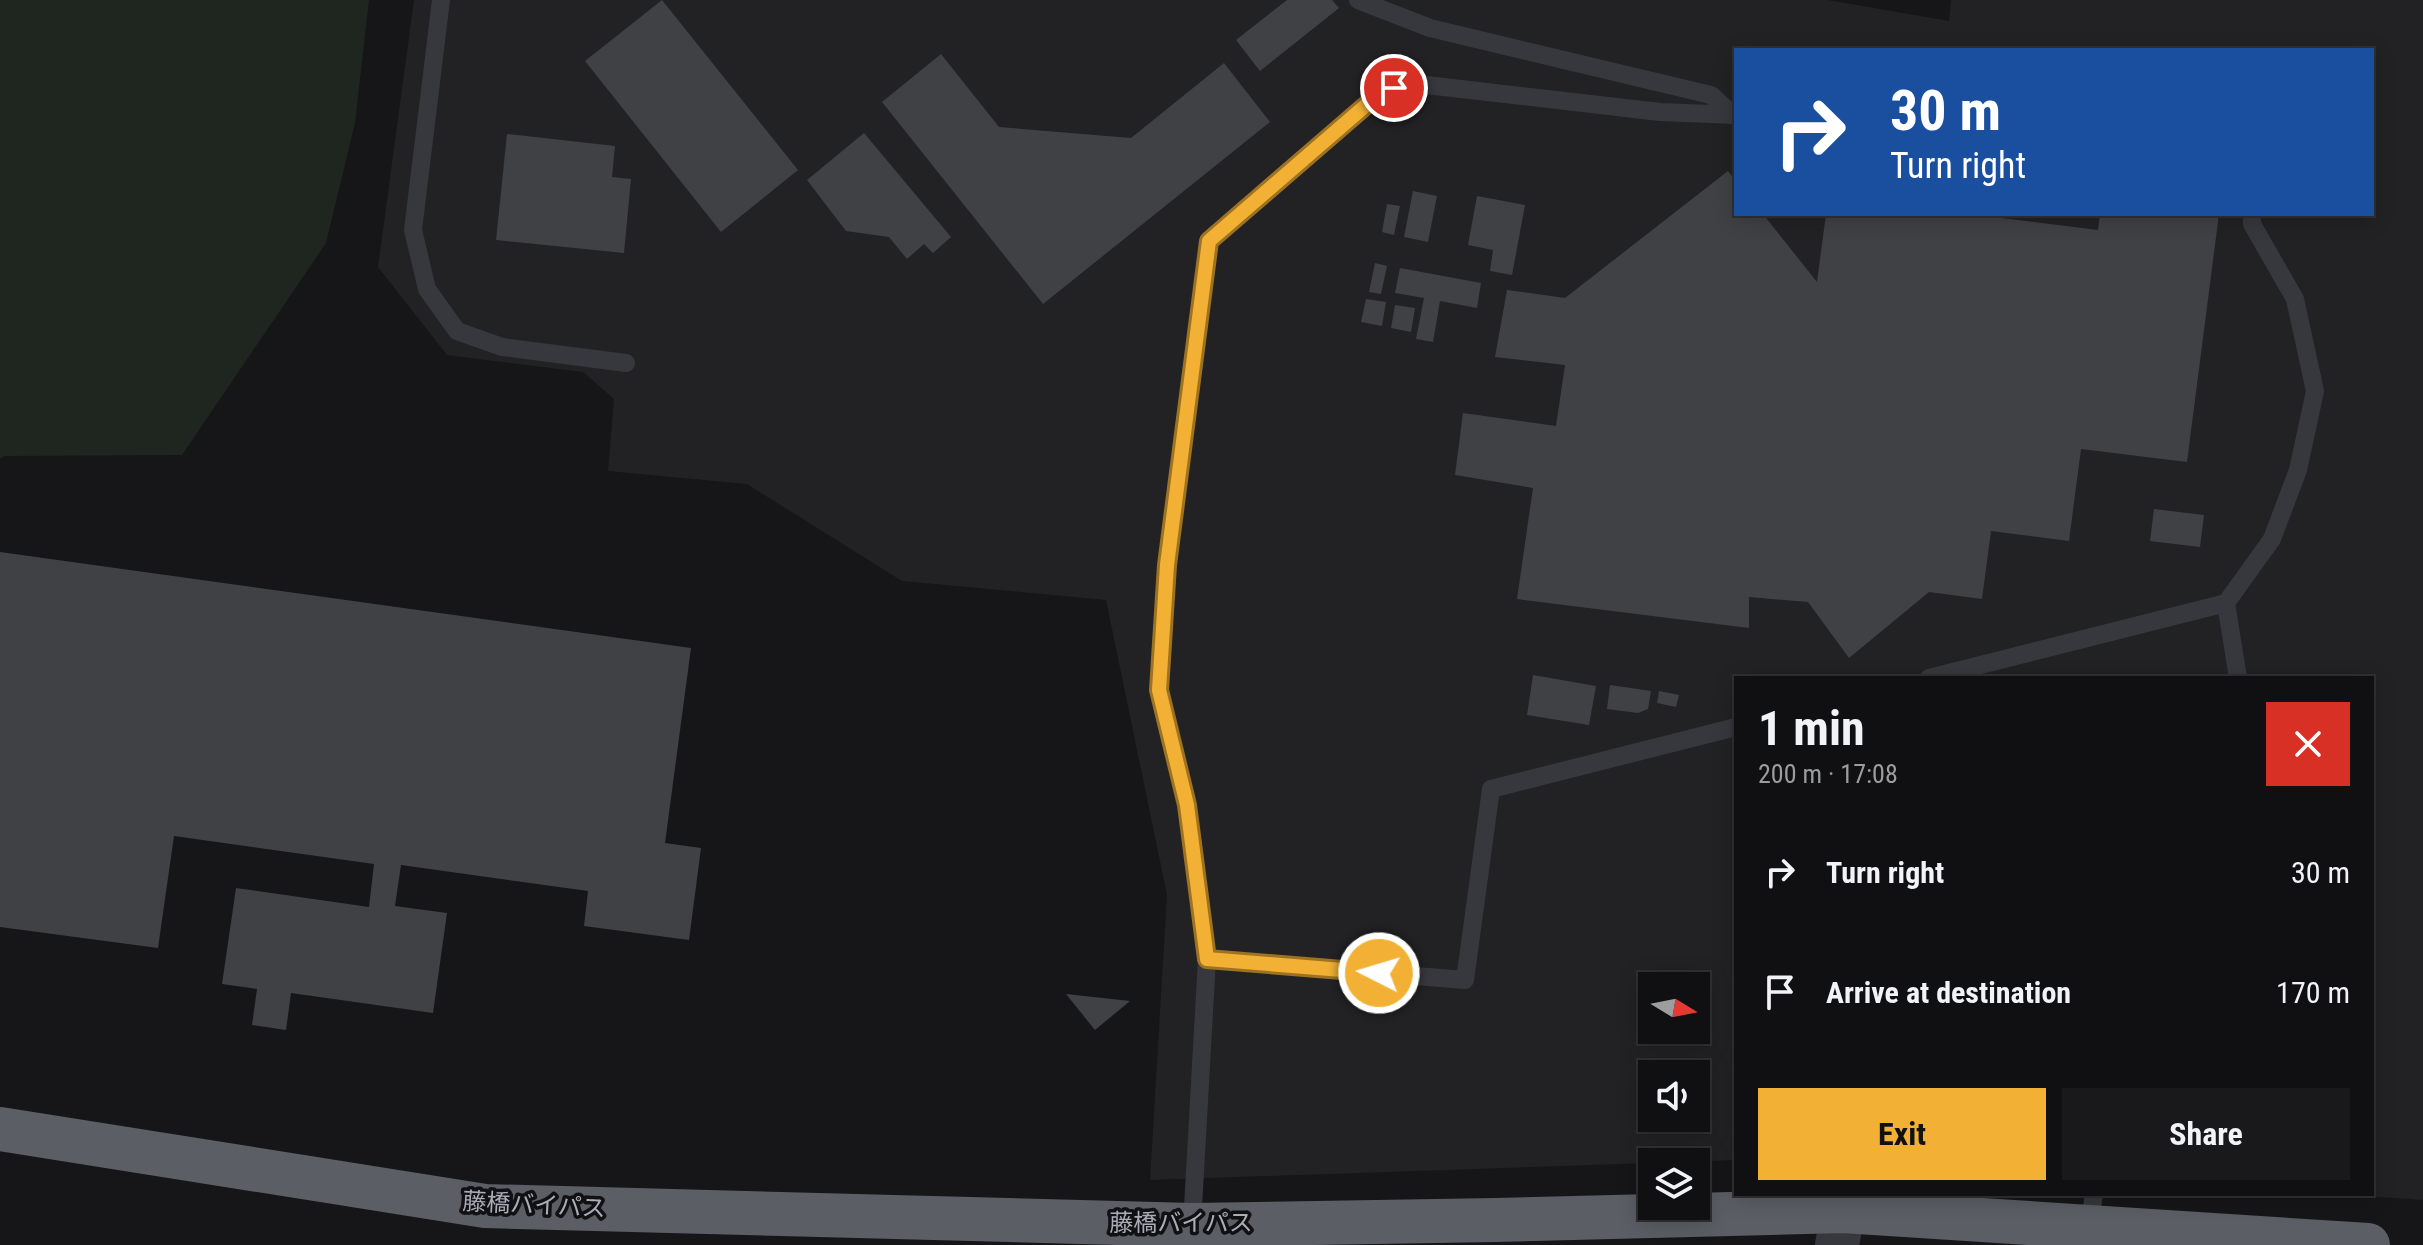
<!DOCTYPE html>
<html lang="en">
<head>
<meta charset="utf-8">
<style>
  :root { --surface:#101012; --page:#19191b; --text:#f1f3f6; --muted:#9c9d9f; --line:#303032; --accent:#f2b134 }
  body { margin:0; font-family:"Roboto Condensed","Noto Sans JP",sans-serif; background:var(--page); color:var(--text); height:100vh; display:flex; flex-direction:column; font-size:30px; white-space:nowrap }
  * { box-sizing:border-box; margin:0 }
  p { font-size:26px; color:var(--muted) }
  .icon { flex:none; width:44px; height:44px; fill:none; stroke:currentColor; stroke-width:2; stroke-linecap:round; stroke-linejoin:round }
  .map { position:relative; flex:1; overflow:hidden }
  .details { position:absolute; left:1734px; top:676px; width:640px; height:520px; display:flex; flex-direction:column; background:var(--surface); border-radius:0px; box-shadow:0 4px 20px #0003,0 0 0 2px var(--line) }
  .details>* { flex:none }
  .hud { position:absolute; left:1734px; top:48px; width:640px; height:168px; border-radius:0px; box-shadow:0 4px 20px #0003,0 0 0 2px var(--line); background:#1a4fa0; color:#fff; overflow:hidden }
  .needle { width:52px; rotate:100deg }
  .tools { position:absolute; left:1638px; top:972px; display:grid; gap:16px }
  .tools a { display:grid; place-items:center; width:72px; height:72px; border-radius:0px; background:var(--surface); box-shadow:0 4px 20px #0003,0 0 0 2px var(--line); font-size:40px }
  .pin { position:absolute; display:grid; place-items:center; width:68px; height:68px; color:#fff; margin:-34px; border:4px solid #fff; border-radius:50%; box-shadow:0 2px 8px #0007 }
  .me { position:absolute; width:88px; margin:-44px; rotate:275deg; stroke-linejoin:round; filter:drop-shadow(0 0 6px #0008) }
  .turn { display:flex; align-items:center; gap:28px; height:168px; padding:0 24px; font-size:36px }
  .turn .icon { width:104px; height:104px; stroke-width:2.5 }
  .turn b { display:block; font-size:56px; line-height:68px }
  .round { display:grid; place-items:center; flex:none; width:84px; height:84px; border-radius:0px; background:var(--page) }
  .head { display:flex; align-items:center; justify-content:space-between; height:136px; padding:0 24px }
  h1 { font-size:48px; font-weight:700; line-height:60px }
  .cta { display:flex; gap:16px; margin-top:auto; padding:16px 24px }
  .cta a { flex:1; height:92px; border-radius:0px; background:var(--accent); color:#111; font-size:32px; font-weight:700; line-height:92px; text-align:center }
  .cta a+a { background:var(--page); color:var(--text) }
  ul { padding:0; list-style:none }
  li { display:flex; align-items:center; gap:24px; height:120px; padding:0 24px }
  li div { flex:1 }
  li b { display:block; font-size:30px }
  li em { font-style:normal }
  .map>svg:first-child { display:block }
  .built { fill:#222225; fill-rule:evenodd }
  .green { fill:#1e261f }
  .building { fill:#404145 }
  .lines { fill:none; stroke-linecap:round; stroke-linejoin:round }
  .service { stroke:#37383d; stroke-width:18 }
  .tertiary { stroke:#37383d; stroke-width:44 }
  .trunk { stroke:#5b5e65; stroke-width:44 }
  .route-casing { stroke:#9d7322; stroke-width:20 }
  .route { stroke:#f2b134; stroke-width:14 }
  .labels { text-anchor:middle; stroke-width:7; stroke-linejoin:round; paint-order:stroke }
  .street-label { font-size:24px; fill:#a8adb8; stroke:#111113 }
</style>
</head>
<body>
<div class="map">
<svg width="2423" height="1245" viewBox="0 0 2423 1245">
  <rect width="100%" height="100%" fill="#161618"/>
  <path class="built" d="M 414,0 L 1828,0 L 1949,21 L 1951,0 L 2423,0 L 2423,1200 L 2336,1194 L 2372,1194 L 2372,678 L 1736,678 L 1736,1160 L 1150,1180 L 1167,895 L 1106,600 L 902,581 L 747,484 L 608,471 L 614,399 L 583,372 L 447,355 L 378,267 ZM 1736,50 L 2372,50 L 2372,214 L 1736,214 ZM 1652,986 L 1696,986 L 1696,1030 L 1652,1030 ZM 1652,1074 L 1696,1074 L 1696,1118 L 1652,1118 Z"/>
  <polygon class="green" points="0,0 369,0 355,123 326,243 182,455 4,456 0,459"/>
  <g class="building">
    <polygon points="662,0 798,170 721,232 585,61"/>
    <polygon points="1287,0 1332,0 1339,8 1260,71 1236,40"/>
    <polygon points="941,54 999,127 1131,138 1224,63 1270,122 1043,304 882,102"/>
    <polygon points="864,133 951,237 933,253 924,244 907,259 889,237 846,231 807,180"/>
    <polygon points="507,134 615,146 612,177 631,179 624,253 496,240"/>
    <polygon points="1728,171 1736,181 1736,214 1763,214 1817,282 1826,214 1969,214 2098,230 2100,214 2219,214 2187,462 2081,449 2069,541 1991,531 1982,599 1929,592 1849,658 1808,602 1749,597 1749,628 1517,599 1533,488 1455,475 1463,413 1556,426 1565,365 1495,357 1507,290 1565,298"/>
    <polygon points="1413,191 1437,196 1428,242 1404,237"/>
    <polygon points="1477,196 1525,205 1512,275 1490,271 1493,250 1468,245"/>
    <polygon points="1387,204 1400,206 1394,235 1382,232"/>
    <polygon points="1375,263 1387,266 1381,294 1369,292"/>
    <polygon points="1400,268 1481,283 1477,308 1440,301 1433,342 1416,339 1424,298 1395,293"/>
    <polygon points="1366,299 1386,302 1382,326 1361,322"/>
    <polygon points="1395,305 1415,308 1411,332 1391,328"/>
    <polygon points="2154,509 2204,515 2200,547 2150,541"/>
    <polygon points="0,552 691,648 665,843 701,848 689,940 584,926 588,891 401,865 395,906 447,913 433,1013 291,993 286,1030 252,1025 257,989 222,984 236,888 369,907 374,864 174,836 158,948 0,927"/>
    <polygon points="1533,675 1596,686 1589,725 1527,715"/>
    <polygon points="1610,685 1651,691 1648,709 1638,713 1607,709"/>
    <polygon points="1659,691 1679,695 1676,707 1657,703"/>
    <polygon points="1066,994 1130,1001 1095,1030"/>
  </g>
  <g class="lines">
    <g class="service">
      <polyline points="441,0 413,230 427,289 457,331 502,347 626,363"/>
      <polyline points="1358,0 1430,28 1711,95 1733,115"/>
      <polyline points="2226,603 2238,678"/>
      <polyline points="1929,678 2226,603 2272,539 2298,470 2315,391 2295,299 2252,224 2252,214"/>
      <polyline points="1207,959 1465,980 1491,789 1736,727"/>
      <polyline points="1192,1225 1207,959 1187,805 1159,690 1167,565 1209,241 1379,94 1409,83 1660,112 1736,115"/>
      <polyline points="2089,1227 2094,1194"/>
    </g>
    <polyline class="tertiary" points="1837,1245 1843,1211"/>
    <polyline class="trunk" points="0,1129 485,1206 1192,1225 1496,1220 1843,1211 2368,1245"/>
  </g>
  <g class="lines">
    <g class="route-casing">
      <polyline id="route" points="1379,973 1207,959 1187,805 1159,690 1167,565 1209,241 1379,94 1394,88"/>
    </g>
    <use href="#route" class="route"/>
  </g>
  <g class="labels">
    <g class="street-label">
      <text transform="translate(534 1205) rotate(3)" y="8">藤橋バイパス</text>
      <text x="1181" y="1231">藤橋バイパス</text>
    </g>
  </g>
</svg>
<div class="tools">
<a><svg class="needle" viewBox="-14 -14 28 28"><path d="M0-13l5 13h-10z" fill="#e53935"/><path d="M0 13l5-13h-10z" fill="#9c9d9f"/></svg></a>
<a><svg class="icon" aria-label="sound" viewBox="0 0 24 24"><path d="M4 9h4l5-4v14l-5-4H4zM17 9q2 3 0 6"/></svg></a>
<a><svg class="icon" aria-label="layers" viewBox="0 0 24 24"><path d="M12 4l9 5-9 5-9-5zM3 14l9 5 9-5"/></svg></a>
</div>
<div class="pin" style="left:1394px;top:88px;background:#d93025"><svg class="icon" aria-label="arrive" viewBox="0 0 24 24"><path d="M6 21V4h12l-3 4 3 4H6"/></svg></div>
<svg class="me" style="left:1379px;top:973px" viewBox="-20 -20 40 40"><circle r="17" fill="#f2b134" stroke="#fff" stroke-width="3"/><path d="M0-11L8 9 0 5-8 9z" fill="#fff"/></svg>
<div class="hud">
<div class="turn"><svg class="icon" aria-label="right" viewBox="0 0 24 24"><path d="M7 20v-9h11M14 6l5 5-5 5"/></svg><div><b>30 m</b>Turn right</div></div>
</div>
<section class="details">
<div class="head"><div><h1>1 min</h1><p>200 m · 17:08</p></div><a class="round" style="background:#d93025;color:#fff"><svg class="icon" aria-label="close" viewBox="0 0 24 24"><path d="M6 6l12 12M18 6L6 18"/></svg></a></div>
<ul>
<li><svg class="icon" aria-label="right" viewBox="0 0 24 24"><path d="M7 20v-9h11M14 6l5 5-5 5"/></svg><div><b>Turn right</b></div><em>30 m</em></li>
<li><svg class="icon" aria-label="arrive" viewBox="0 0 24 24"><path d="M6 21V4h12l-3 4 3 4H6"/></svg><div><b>Arrive at destination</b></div><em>170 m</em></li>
</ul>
<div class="cta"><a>Exit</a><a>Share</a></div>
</section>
</div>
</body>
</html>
